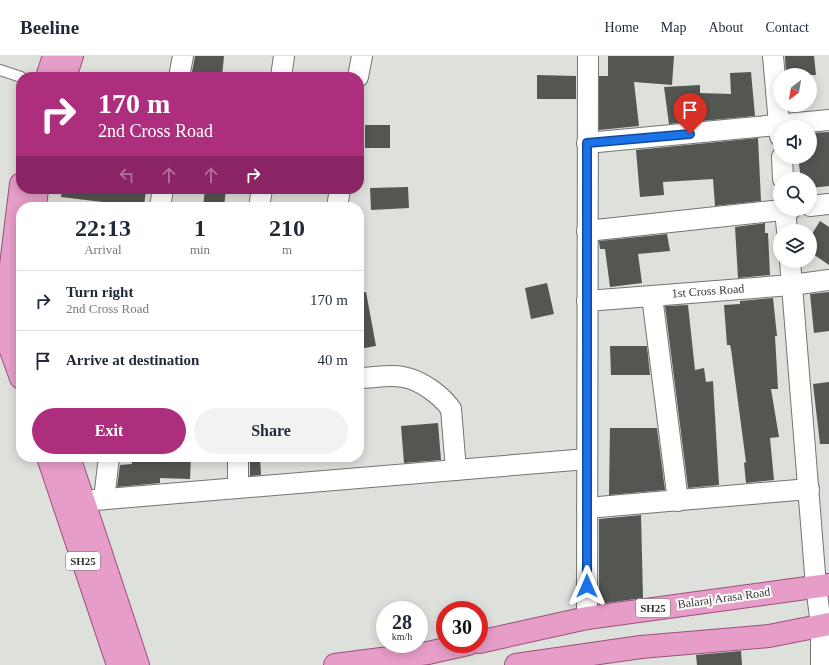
<!DOCTYPE html>
<html lang="en">
<head>
<meta charset="utf-8">
<style>
  :root { --surface:#fff; --page:#f2f2f3; --text:#1f2937; --muted:#747a83; --line:#e0e1e3; --accent:#ad2e7d }
  body { margin:0; font-family:Georgia,serif; background:var(--page); color:var(--text); height:100vh; display:flex; flex-direction:column; font-size:15px; white-space:nowrap }
  * { box-sizing:border-box; margin:0 }
  p { font-size:13px; color:var(--muted) }
  .icon { flex:none; width:22px; height:22px; fill:none; stroke:currentColor; stroke-width:2; stroke-linecap:round; stroke-linejoin:round }
  .map { position:relative; flex:1; overflow:hidden }
  .details { position:absolute; left:16px; top:146px; width:348px; height:260px; display:flex; flex-direction:column; background:var(--surface); border-radius:16px; box-shadow:0 2px 10px #0003 }
  .details>* { flex:none }
  .banner { position:absolute; left:16px; top:16px; width:348px; height:122px; border-radius:16px; box-shadow:0 2px 10px #0003; background:#ad2e7d; color:#fff; overflow:hidden }
  .needle { width:26px; rotate:211deg }
  .controls { position:absolute; left:773px; top:12px; display:grid; gap:8px }
  .controls a { display:grid; place-items:center; width:44px; height:44px; border-radius:50%; background:var(--surface); box-shadow:0 2px 10px #0003; font-size:20px }
  .speed { position:absolute; left:376px; top:545px; display:flex; gap:8px; font-size:20px; font-weight:700; text-align:center }
  .speed>* { display:grid; place-content:center; width:52px; height:52px; border-radius:50%; background:var(--surface); box-shadow:0 2px 10px #0003; line-height:1 }
  .speed small { font-size:10px; font-weight:400 }
  .speed .limit { border:6px solid #d22; background:#fff; color:#111 }
  .pin { position:absolute; display:grid; place-items:center; width:34px; height:34px; color:#fff; margin:-41px -17px; border-radius:50% 50% 50% 0; rotate:-45deg; box-shadow:0 0 4px #0007 }
  .pin .icon { rotate:45deg }
  .me { position:absolute; width:44px; margin:-22px; rotate:0deg; stroke-linejoin:round; filter:drop-shadow(0 0 3px #0008) }
  .turn { display:flex; align-items:center; gap:14px; height:84px; padding:0 16px; font-size:18px }
  .turn .icon { width:52px; height:52px; stroke-width:2.5 }
  .turn b { display:block; font-size:28px; line-height:34px }
  .lanes { display:flex; align-items:center; height:38px; padding:0 16px; background:#0003; justify-content:center; gap:20px; direction:ltr }
  .lanes .off { opacity:.35 }
  .eta { display:flex; justify-content:space-evenly; align-items:center; height:68px; text-align:center }
  .eta b { font-size:24px; font-weight:800; line-height:28px }
  .primary-button { display:flex; gap:8px; margin-top:auto; padding:8px 16px }
  .primary-button a { flex:1; height:46px; border-radius:24px; background:var(--accent); color:#fff; font-size:16px; font-weight:800; line-height:46px; text-align:center }
  .primary-button a+a { background:var(--page); color:var(--text) }
  ul { padding:0; list-style:none }
  li { display:flex; align-items:center; gap:12px; height:60px; padding:0 16px; border-top:1px solid var(--line) }
  li div { flex:1 }
  li b { display:block; font-size:15px }
  li em { font-style:normal }
  header { display:flex; align-items:center; gap:24px; box-sizing:border-box; height:56px; padding:0 20px; background:var(--surface); border-bottom:1px solid var(--line) }
  header strong { font-size:19px }
  nav { display:flex; gap:22px; margin-inline-start:auto; font-size:14px }
  .map>svg:first-child { display:block }
  .building { fill:#545652 }
  .lines { fill:none; stroke-linecap:round; stroke-linejoin:round }
  .service-casing { stroke:#727570; stroke-width:12 }
  .minor-casing { stroke:#727570; stroke-width:22 }
  .primary-casing { stroke:#9d4f7c; stroke-width:24 }
  .service { stroke:#fff; stroke-width:10 }
  .minor { stroke:#fff; stroke-width:20 }
  .primary { stroke:#e69dc7; stroke-width:22 }
  .route-casing { stroke:#114b97; stroke-width:10 }
  .route { stroke:#1a73e8; stroke-width:7 }
  .labels { text-anchor:middle; stroke-width:4; stroke-linejoin:round; paint-order:stroke }
  .shield { fill:#fff; stroke:#727271; stroke-width:1 }
  .shield-label { font-size:11px; font-weight:bold; fill:#353634 }
  .street-label { font-size:12px; fill:#353634; stroke:#fff }
</style>
</head>
<body>
<header>
<strong>Beeline</strong>
<nav><a>Home</a><a>Map</a><a>About</a><a>Contact</a></nav>
</header>
<div class="map">
<svg width="829" height="609" viewBox="0 0 829 609">
  <rect width="100%" height="100%" fill="#dde0db"/>
  <g class="building">
    <polygon points="195,0 224,0 222,21 191,21"/>
    <polygon points="608,0 674,0 672,29 634,26 639,70 599,74 599,20 608,20"/>
    <polygon points="785,0 814,0 816,19 786,19"/>
    <polygon points="751,16 755,60 669,68 664,31 700,29 700,37 731,38 730,17"/>
    <polygon points="537,19 576,20 576,43 537,43"/>
    <rect x="365" y="69" width="25" height="23"/>
    <polygon points="829,76 829,130 810,132 810,123 801,123 798,101 810,101 810,77"/>
    <polygon points="758,82 761,145 715,150 713,123 663,126 664,139 640,141 636,94"/>
    <polygon points="408,131 409,152 371,154 370,132"/>
    <polygon points="62,133 146,133 144,151 61,141"/>
    <polygon points="205,133 226,133 224,151 203,151"/>
    <polygon points="820,165 829,171 829,209 810,196 810,181"/>
    <polygon points="765,167 765,177 768,177 770,219 738,222 735,171"/>
    <polygon points="667,178 670,195 638,198 642,227 610,231 605,193 600,193 599,185"/>
    <polygon points="547,227 554,258 531,263 525,232"/>
    <polygon points="366,236 376,290 359,293 359,237"/>
    <polygon points="829,236 829,275 814,277 810,238"/>
    <polygon points="773,242 777,280 775,280 778,333 771,333 779,381 770,382 774,424 746,427 744,407 746,406 731,293 730,289 727,289 724,249 740,248 740,245"/>
    <polygon points="688,249 695,314 704,312 706,326 713,325 719,429 688,432 665,250"/>
    <polygon points="610,290 647,290 650,319 611,319"/>
    <polygon points="829,326 829,388 820,388 813,328"/>
    <polygon points="438,367 441,404 404,407 401,370"/>
    <polygon points="610,372 657,372 665,434 609,439"/>
    <polygon points="131,401 191,401 190,423 160,422 160,427 117,431 120,409 132,408"/>
    <polygon points="250,401 260,401 261,419 250,420"/>
    <polygon points="641,459 643,542 599,548 599,463"/>
    <polygon points="741,595 742,609 697,609 696,599"/>
  </g>
  <g class="lines">
    <g class="service-casing">
      <polyline id="service" points="0,14 21,21"/>
    </g>
    <g class="minor-casing">
      <g id="minor">
        <polyline points="773,0 780,80"/>
        <polyline points="179,21 183,0"/>
        <polyline points="281,21 284,0"/>
        <polyline points="358,21 362,0"/>
        <polyline points="587,87 829,64"/>
        <polyline points="782,101 783,123"/>
        <polyline points="810,150 829,148"/>
        <polyline points="160,151 163,133"/>
        <polyline points="259,151 262,133"/>
        <polyline points="337,151 340,133"/>
        <polyline points="785,153 787,175"/>
        <polyline points="587,175 791,153"/>
        <polyline points="790,205 816,530 821,569 821,609"/>
        <polyline points="652,240 678,445"/>
        <polyline points="587,245 792,229 829,224"/>
        <path d="M 359,322 C 373,322 389,318 403,321 C 421,324 441,339 451,353 L 456,414"/>
        <polyline points="238,432 238,401"/>
        <polyline points="104,443 109,401"/>
        <polyline points="83,445 587,403"/>
        <polyline points="587,452 809,433"/>
        <polyline points="587,562 588,0"/>
      </g>
    </g>
    <g class="primary-casing">
      <g id="primary">
        <polyline points="47,21 54,0"/>
        <polyline points="65,21 72,0"/>
        <polyline points="21,128 5,258 8,286 21,322"/>
        <polyline points="35,151 37,133"/>
        <polyline points="48,401 118,609"/>
        <polyline points="69,401 138,609"/>
        <polyline points="479,586 587,562 829,529"/>
        <polyline points="335,609 428,597 468,588"/>
        <polyline points="516,609 641,591 769,580 829,568"/>
      </g>
    </g>
    <use href="#service" class="service"/>
    <use href="#minor" class="minor"/>
    <use href="#primary" class="primary"/>
  </g>
  <g class="lines">
    <g class="route-casing">
      <polyline id="route" points="587,530 587,87 690,78"/>
    </g>
    <use href="#route" class="route"/>
  </g>
  <g class="labels">
    <g class="shield">
      <rect x="66" y="496" width="34" height="18" rx="3"/>
      <rect x="636" y="543" width="34" height="18" rx="3"/>
    </g>
    <g class="shield-label">
      <text x="83" y="509">SH25</text>
      <text x="653" y="556">SH25</text>
    </g>
    <g class="street-label">
      <text transform="translate(708 235) rotate(-4)" y="4">1st Cross Road</text>
      <text transform="translate(724 542) rotate(-8)" y="4">Balaraj Arasa Road</text>
    </g>
  </g>
</svg>
<div class="controls">
<a><svg class="needle" viewBox="-14 -14 28 28"><path d="M0-13l5 13h-10z" fill="#e53935"/><path d="M0 13l5-13h-10z" fill="#747a83"/></svg></a>
<a><svg class="icon" aria-label="sound" viewBox="0 0 24 24"><path d="M4 9h4l5-4v14l-5-4H4zM17 9q2 3 0 6"/></svg></a>
<a><svg class="icon" aria-label="search" viewBox="0 0 24 24"><circle cx="10" cy="10" r="6"/><path d="M15 15l6 6"/></svg></a>
<a><svg class="icon" aria-label="layers" viewBox="0 0 24 24"><path d="M12 4l9 5-9 5-9-5zM3 14l9 5 9-5"/></svg></a>
</div>
<div class="speed"><div>28<small>km/h</small></div><div class="limit">30</div></div>
<div class="pin" style="left:690px;top:78px;background:#d93025"><svg class="icon" aria-label="arrive" viewBox="0 0 24 24"><path d="M6 21V4h12l-3 4 3 4H6"/></svg></div>
<svg class="me" style="left:587px;top:530px" viewBox="-20 -20 40 40"><path d="M0-17L14 15 0 8-14 15z" fill="#1a73e8" stroke="#fff" stroke-width="4"/></svg>
<div class="banner">
<div class="turn"><svg class="icon" aria-label="right" viewBox="0 0 24 24"><path d="M7 20v-9h11M14 6l5 5-5 5"/></svg><div><b>170 m</b>2nd Cross Road</div></div>
<div class="lanes"><svg class="icon off" aria-label="left" viewBox="0 0 24 24"><path d="M17 20v-9H6M10 6l-5 5 5 5"/></svg><svg class="icon off" aria-label="ahead" viewBox="0 0 24 24"><path d="M12 20V5M6 11l6-6 6 6"/></svg><svg class="icon off" aria-label="ahead" viewBox="0 0 24 24"><path d="M12 20V5M6 11l6-6 6 6"/></svg><svg class="icon" aria-label="right" viewBox="0 0 24 24"><path d="M7 20v-9h11M14 6l5 5-5 5"/></svg></div>
</div>
<section class="details">
<div class="eta">
<div><b>22:13</b><p>Arrival</p></div>
<div><b>1</b><p>min</p></div>
<div><b>210</b><p>m</p></div>
</div>
<ul>
<li><svg class="icon" aria-label="right" viewBox="0 0 24 24"><path d="M7 20v-9h11M14 6l5 5-5 5"/></svg><div><b>Turn right</b><p>2nd Cross Road</p></div><em>170 m</em></li>
<li><svg class="icon" aria-label="arrive" viewBox="0 0 24 24"><path d="M6 21V4h12l-3 4 3 4H6"/></svg><div><b>Arrive at destination</b></div><em>40 m</em></li>
</ul>
<div class="primary-button"><a>Exit</a><a>Share</a></div>
</section>
</div>
</body>
</html>
